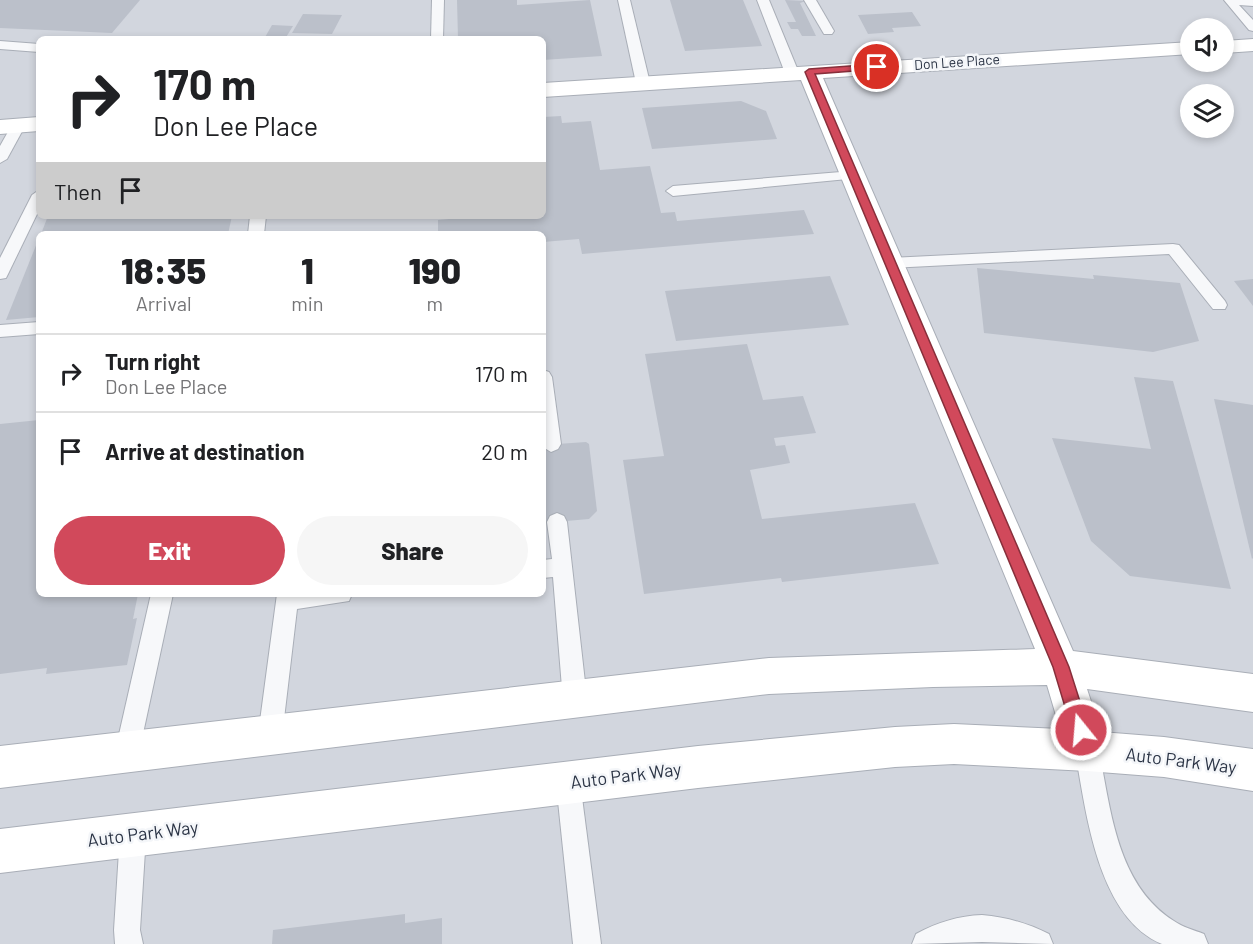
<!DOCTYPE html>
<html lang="en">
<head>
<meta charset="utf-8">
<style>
  :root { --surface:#fff; --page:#f6f6f6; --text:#202124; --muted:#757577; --line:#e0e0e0; --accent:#d1495b }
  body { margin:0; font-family:Barlow,sans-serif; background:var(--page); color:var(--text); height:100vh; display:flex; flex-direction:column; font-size:22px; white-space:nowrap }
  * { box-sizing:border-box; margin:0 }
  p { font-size:20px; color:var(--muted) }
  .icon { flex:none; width:33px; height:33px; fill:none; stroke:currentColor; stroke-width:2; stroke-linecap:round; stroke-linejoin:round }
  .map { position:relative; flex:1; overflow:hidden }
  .panel { position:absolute; left:36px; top:231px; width:510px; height:366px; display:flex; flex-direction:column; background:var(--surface); border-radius:9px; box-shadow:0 3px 9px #0003 }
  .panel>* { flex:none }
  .hud { position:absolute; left:36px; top:36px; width:510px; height:183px; border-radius:9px; box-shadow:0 3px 9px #0003; background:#fff; color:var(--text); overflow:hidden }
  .buttons { position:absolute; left:1180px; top:18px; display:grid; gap:12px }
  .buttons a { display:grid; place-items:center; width:54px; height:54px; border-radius:50%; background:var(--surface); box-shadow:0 3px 9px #0003; font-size:30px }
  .pin { position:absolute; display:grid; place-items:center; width:51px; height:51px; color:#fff; margin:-26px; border:3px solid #fff; border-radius:50%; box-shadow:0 2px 6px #0007 }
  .me { position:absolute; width:66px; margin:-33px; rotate:343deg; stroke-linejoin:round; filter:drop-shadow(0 0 4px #0008) }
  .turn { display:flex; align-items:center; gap:21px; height:126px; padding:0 18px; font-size:27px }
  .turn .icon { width:78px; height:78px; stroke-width:2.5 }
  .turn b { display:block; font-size:42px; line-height:51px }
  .then { display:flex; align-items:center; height:57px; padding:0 18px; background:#0003; gap:12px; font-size:22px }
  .eta { display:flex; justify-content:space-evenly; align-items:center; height:102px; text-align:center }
  .eta b { font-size:36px; font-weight:800; line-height:42px }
  .cta { display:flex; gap:12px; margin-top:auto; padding:12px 18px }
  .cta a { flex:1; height:69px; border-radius:36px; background:var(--accent); color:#fff; font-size:24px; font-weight:800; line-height:69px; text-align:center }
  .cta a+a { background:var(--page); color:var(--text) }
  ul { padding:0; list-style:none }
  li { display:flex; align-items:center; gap:18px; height:78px; padding:0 18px; border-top:2px solid var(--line) }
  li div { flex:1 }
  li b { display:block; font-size:22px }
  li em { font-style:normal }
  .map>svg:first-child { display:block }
  .built { fill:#d2d6de; fill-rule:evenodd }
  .building { fill:#bbc0ca }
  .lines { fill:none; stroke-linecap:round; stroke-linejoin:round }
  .lane-casing { stroke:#a9aeb7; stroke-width:2 }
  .secondary-casing { stroke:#a9aeb7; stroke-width:2 }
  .lane { fill:#f7f8fa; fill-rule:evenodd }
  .secondary { fill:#fff; fill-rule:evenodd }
  .route { fill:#d1495b; stroke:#882f3b; stroke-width:1.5 }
  .labels { text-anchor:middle; stroke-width:5; stroke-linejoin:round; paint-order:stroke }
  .far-street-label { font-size:14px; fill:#2b3445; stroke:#f4f6f9 }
  .near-street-label { font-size:18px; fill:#2b3445; stroke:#f4f6f9 }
</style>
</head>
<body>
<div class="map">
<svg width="1253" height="944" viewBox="0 0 1253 944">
  <rect width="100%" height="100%" fill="#e4e7ec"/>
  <path class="built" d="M 0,0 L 1253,0 L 1253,944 L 0,944 ZM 1191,28 L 1224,28 L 1224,62 L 1191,62 ZM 39,39 L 543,39 L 543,216 L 39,216 ZM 1191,94 L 1224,94 L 1224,128 L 1191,128 ZM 39,234 L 543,234 L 543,594 L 39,594 Z"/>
  <g class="building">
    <polygon points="0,0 140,0 112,33 0,28"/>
    <polygon points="457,0 517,0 517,5 590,0 602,56 543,60 543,39 458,39"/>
    <polygon points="670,0 743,0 762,46 685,51"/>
    <polygon points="785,0 806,1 800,3 816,36 802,36 798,29 791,29 787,22 796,22"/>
    <polygon points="912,12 921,26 892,28 894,32 868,34 858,15"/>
    <polygon points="303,14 342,15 332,34 292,33"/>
    <polygon points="272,25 293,26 285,39 264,39"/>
    <polygon points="741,101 766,111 777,139 652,149 642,108"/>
    <polygon points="561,116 562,123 591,121 600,170 650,166 661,213 675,212 677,221 804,210 814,234 582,254 579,239 543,242 543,234 438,234 438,220 482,216 543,216 543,117"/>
    <polygon points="48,216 232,216 228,234 41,234"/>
    <polygon points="39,238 39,317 6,320"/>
    <polygon points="977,268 1094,279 1093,275 1180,283 1199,341 1153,352 984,333"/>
    <polygon points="830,276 849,325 676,341 665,291"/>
    <polygon points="1253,279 1253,306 1234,281"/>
    <polygon points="747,344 763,400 803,396 816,433 774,438 776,446 785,445 790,463 750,470 762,519 915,503 939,564 782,582 781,578 644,594 623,460 664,456 645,354"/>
    <polygon points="1134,377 1173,381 1231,589 1130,576 1091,541 1052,438 1151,449"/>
    <polygon points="1214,399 1253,405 1253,558 1252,559"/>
    <polygon points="39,420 39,594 138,594 133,619 137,618 127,665 46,674 47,668 0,674 0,424"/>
    <polygon points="586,442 589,444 597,511 589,519 543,523 543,445"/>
    <polygon points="405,914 405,923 442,918 442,944 272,944 273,930"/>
  </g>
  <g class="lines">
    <g class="lane-casing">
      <g id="lane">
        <polygon points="432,0 444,0 443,39 431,39"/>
        <polygon points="618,0 630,0 650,83 648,86 638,86 636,83"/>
        <polygon points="757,0 769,0 799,73 797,76 787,76 785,73"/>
        <polygon points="804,0 816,0 834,31 832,34 824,34"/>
        <polygon points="1224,0 1253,0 1253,6 1239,5 1253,20 1253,31 1249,30"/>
        <polygon points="0,41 39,44 39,52 0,49"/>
        <polygon points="18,122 25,126 7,159 0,163 0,146 13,123"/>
        <polygon points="853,171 858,172 860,175 858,178 673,196 666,191 673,186"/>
        <polygon points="39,190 39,210 8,274 6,278 0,279 0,258 32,195"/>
        <polygon points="250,216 266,216 264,234 248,234"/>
        <polygon points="1173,244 1179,245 1225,301 1227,305 1225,309 1213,309 1169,254 890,268 884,267 882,263 884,259 890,258"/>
        <polygon points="39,322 39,334 0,337 0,325"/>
        <polygon points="543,370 549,372 552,377 561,444 558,449 551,452 543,447"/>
        <polygon points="557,513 564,516 567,522 587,700 583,708 575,711 567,708 563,700 553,577 543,578 543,560 552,559 547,522 550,516"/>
        <polygon points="151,594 173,594 139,752 136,760 127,764 118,760 115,752"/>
        <polygon points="277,594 352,594 349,601 297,609 282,736 278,744 270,748 262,744 258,736"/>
        <path d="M 1087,739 L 1095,743 L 1099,751 C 1111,811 1117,885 1174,921 C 1182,927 1194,930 1204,934 L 1208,944 L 1162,944 C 1097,917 1086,811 1075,751 L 1079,743 Z"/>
        <polygon points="568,770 577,773 580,782 601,944 573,944 556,782 559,773"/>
        <polygon points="133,822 142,826 146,835 140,930 143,944 115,944 114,930 120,835 124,826"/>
        <path d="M 982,915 C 1006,917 1027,923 1049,934 L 1053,944 L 982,942 L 912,944 L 916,934 C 938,922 958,916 982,915 Z"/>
      </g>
    </g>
    <g class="secondary-casing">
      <g id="secondary">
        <polygon points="1253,39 1253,51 1224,53 1224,41"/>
        <polygon points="1191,42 1191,54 823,78 1073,651 1253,674 1253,712 1087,689 1101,732 1164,737 1253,749 1253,791 1164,777 1087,771 954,764 895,767 698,788 0,873 0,829 698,746 895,727 954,724 1060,729 1047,685 933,687 769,694 0,788 0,746 769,658 1035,649 801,80 543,97 543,83"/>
        <polygon points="39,117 39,131 0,134 0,120"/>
      </g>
    </g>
    <use href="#lane" class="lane"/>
    <use href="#secondary" class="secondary"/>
  </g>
  <polygon class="route" points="877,64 880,65 880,69 815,74 1069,667 1089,730 1087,736 1081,738 1075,736 1072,730 1053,667 805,72 809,69"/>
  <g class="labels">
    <g class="far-street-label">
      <text transform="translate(957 62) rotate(-4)" y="5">Don Lee Place</text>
    </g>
    <g class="near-street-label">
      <text transform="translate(1181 761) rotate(7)" y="6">Auto Park Way</text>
      <text transform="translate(626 776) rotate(-7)" y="6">Auto Park Way</text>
      <text transform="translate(143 834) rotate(-7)" y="6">Auto Park Way</text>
    </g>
  </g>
</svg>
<div class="buttons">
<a><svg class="icon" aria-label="sound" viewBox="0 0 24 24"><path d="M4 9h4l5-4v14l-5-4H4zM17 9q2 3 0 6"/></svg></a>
<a><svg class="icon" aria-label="layers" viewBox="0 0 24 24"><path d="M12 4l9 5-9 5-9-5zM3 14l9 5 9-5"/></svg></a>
</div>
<div class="pin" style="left:877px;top:67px;background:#d93025"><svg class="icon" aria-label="arrive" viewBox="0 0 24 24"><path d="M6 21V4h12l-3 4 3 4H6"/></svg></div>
<svg class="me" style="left:1081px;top:730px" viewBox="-20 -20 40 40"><circle r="17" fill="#d1495b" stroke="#fff" stroke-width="3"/><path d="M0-11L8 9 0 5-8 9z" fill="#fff"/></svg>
<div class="hud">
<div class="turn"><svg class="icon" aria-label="right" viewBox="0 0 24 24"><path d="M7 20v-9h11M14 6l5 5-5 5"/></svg><div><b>170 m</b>Don Lee Place</div></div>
<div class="then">Then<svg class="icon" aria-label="arrive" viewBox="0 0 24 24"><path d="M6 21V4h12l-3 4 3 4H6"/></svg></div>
</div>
<section class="panel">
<div class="eta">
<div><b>18:35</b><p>Arrival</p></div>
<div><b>1</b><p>min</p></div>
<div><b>190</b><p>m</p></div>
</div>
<ul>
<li><svg class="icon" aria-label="right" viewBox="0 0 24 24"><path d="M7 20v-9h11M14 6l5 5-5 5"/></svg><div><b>Turn right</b><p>Don Lee Place</p></div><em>170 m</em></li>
<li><svg class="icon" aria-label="arrive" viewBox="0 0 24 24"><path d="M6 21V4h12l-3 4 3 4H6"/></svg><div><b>Arrive at destination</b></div><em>20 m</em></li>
</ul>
<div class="cta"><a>Exit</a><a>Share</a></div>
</section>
</div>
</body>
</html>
